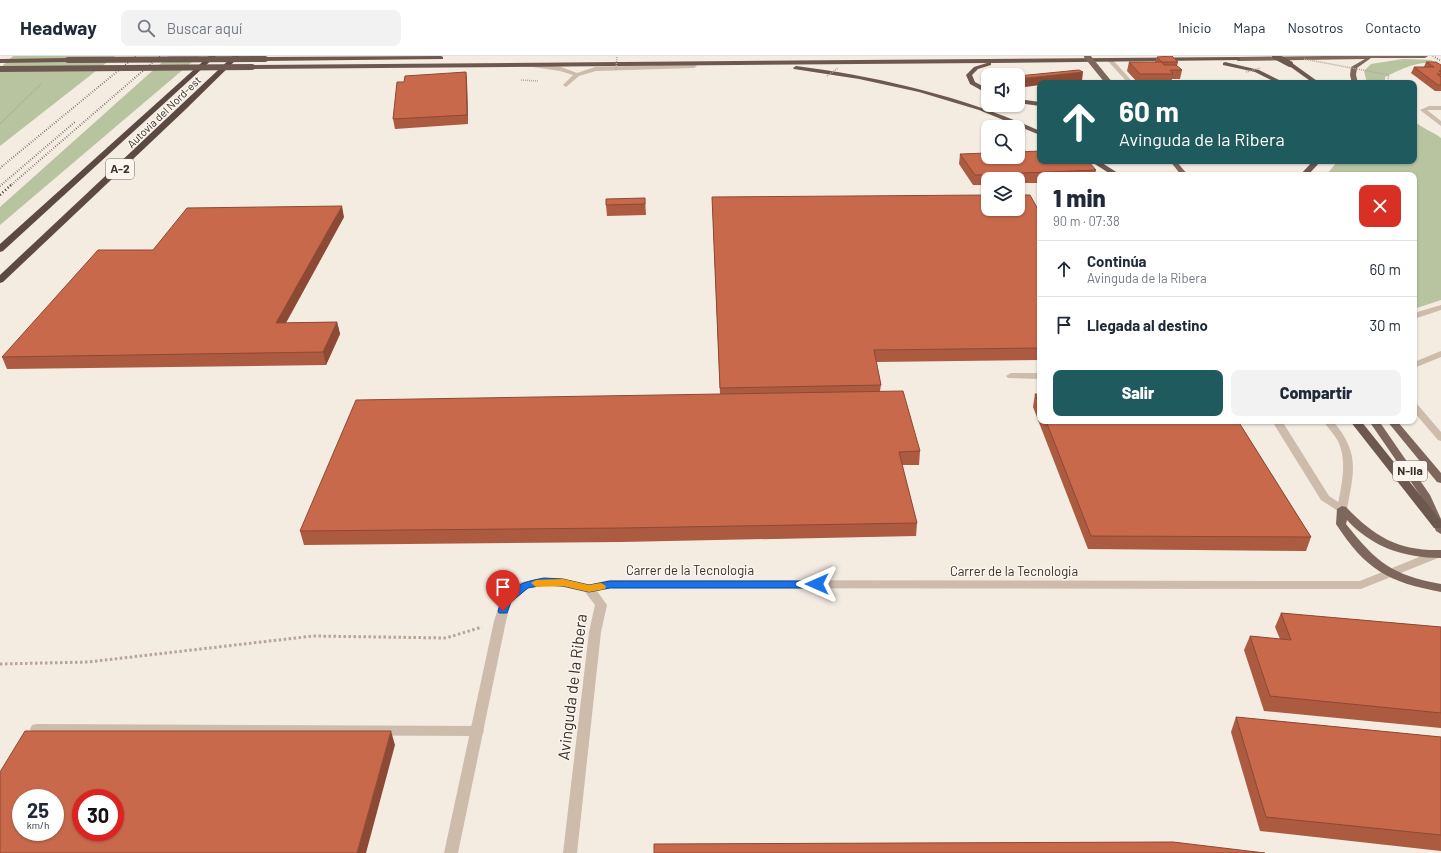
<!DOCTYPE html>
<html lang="es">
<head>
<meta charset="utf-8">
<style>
  :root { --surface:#fff; --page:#f2f2f3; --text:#1f2937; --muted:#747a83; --line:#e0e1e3; --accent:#1f5a5e }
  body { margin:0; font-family:Barlow,sans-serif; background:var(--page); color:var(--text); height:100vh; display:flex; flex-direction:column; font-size:15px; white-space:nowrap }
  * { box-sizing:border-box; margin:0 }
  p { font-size:13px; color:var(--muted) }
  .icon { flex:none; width:22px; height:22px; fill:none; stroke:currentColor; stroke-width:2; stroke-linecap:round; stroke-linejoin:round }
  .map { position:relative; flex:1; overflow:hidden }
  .drawer { position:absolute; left:1037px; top:116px; width:380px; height:252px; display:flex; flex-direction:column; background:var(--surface); border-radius:8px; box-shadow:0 1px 3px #0004 }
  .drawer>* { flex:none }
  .top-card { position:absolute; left:1037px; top:24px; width:380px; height:84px; border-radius:8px; box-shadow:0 1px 3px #0004; background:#1f5a5e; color:#fff; overflow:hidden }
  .fabs { position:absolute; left:981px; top:12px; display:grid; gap:8px }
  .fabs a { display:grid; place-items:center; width:44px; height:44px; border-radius:8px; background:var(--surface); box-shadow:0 1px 3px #0004; font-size:20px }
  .speed { position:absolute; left:12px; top:733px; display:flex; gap:8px; font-size:20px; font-weight:700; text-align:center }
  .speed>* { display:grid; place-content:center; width:52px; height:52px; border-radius:50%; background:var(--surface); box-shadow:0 1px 3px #0004; line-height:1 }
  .speed small { font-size:10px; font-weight:400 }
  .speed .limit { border:6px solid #d22; background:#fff; color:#111 }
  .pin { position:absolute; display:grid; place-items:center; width:34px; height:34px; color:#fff; margin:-41px -17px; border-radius:50% 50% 50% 0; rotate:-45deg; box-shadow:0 0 4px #0007 }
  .pin .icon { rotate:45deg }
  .me { position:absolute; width:44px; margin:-22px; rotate:270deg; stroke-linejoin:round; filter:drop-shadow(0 0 3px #0008) }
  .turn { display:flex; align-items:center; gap:14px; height:84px; padding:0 16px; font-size:18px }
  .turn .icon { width:52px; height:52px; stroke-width:2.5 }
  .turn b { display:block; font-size:28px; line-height:34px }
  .round { display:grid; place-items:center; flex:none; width:42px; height:42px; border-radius:8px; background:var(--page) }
  .summary { display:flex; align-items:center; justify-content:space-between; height:68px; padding:0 16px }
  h1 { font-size:24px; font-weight:800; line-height:30px }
  .button { display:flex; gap:8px; margin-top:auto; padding:8px 16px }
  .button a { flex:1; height:46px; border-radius:8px; background:var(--accent); color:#fff; font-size:16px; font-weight:800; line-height:46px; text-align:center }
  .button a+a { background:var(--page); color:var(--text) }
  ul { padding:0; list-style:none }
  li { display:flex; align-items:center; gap:12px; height:56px; padding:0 16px; border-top:1px solid var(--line) }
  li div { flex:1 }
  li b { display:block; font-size:15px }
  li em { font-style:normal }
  header { display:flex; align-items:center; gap:24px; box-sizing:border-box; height:56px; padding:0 20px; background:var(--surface); border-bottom:1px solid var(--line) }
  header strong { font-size:19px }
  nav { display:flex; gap:22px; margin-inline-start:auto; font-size:14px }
  .search { width:280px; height:36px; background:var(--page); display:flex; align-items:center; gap:10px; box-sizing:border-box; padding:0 14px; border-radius:8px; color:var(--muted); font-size:15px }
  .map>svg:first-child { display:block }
  .green { fill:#b8c4a0 }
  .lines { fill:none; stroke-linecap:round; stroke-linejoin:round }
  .path-far1 { stroke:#b9a596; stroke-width:1.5; stroke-dasharray:1 1; stroke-linecap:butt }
  .path { stroke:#b9a596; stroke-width:3; stroke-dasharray:2.5 2.5; stroke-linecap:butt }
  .service { fill:#cdbbac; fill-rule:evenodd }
  .minor { fill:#cdbbac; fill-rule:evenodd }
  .primary { fill:#7d675c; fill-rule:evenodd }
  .trunk { fill:#6c584f; fill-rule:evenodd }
  .motorway { fill:#5c4a42; fill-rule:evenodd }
  .rail-far1 { stroke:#3b302b; stroke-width:2; stroke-dasharray:0.5 2; stroke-linecap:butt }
  .rail { stroke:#3b302b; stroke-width:2.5; stroke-dasharray:1 2.5; stroke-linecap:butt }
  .path-bridge { stroke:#b9a596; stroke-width:1.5; stroke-dasharray:1 1; stroke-linecap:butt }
  .primary-bridge { stroke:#7d675c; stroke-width:6 }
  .trunk-bridge { stroke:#6c584f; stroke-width:6 }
  .wall { fill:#ac5a40 }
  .shaded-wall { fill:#8c4a34 }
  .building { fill:#c8694b; stroke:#8c4a34; fill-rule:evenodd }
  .route { fill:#1a73e8; stroke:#114b97 }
  .slow { fill:#f59e0b }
  .labels { text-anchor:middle; stroke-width:3; stroke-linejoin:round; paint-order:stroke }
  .far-street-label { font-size:11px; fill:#3b302b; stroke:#fbf5ee }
  .shield { fill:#fbf5ee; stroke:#756b66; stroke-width:1 }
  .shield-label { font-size:12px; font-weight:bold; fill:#3b302b }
  .street-label { font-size:13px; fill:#3b302b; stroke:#fbf5ee }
  .near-street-label { font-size:16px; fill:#3b302b; stroke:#fbf5ee }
</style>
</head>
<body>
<header>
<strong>Headway</strong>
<div class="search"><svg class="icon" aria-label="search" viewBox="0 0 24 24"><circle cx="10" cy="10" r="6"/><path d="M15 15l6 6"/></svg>Buscar aquí</div>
<nav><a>Inicio</a><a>Mapa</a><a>Nosotros</a><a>Contacto</a></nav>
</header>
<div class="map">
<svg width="1441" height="797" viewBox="0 0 1441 797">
  <rect width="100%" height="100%" fill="#f4ebe1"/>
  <g class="green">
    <polygon points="13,0 115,0 0,90 0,12"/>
    <polygon points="169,0 199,0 0,169 0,151"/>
    <path d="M 1403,3 L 1431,4 L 1434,6 C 1413,7 1404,12 1385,21 L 1385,27 L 1367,27 L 1364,15 L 1371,8 Z"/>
    <path d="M 1414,65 C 1423,73 1432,75 1441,82 L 1441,244 L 1414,253 L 1414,119 L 1326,119 L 1338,105 L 1414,105 Z"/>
  </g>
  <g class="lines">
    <g class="path-far1">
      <polyline points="521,24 538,25"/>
      <polyline points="1387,27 1389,19"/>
      <polyline points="0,68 42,27"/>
    </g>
    <polyline class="path" points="0,608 88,606 313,580 446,582 482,571"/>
    <g class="service">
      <polygon points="1108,3 1112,3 1131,24 1131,26 1127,26 1108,5"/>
      <polygon points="528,7 561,11 577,17 595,11 694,8 697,10 694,12 596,15 579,20 566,31 563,29 573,19 560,15 526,10 526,8"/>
      <polygon points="1429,50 1441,50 1441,54 1427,54 1441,65 1441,70 1420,54"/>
      <polygon points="1441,295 1441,301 1414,312 1414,306"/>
      <polygon points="1272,365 1282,365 1329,440 1346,451 1347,453 1346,455 1338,455 1321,444"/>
      <polygon points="37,668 477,670 482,671 484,675 482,679 477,680 37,678 32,677 30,673 32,669"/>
    </g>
    <g class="minor">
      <polygon points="1441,249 1441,254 1414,263 1414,257"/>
      <polygon points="1011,317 1040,317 1040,323 1008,322 1006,320"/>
      <polygon points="1414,347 1417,348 1441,376 1441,385 1438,384 1414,356"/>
      <path d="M 1323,365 L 1333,365 C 1360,397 1354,415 1347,453 L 1342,456 L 1337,453 C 1341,431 1348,406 1338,385 C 1334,378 1328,372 1323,365 Z"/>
      <polygon points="1434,495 1438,496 1440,499 1438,502 1361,533 609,532 597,535 607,549 601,576 577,797 563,797 589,576 595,549 585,536 563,531 545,530 528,532 511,546 506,565 458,797 444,797 494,565 502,541 521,526 545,522 563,523 589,529 609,524 1360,525"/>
    </g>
    <g class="primary">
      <polygon points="1326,0 1428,0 1425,2 1371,2 1357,12 1356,19 1358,27 1352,27 1350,19 1351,11 1365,3 1238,5 1235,3 1238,1"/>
      <polygon points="1170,105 1176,105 1188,119 1181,119"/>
      <polygon points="1369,365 1379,365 1430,439 1441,463 1441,478 1436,475 1420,439"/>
      <polygon points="1387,365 1397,365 1441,417 1441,427 1437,426"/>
      <path d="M 1342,450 L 1346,451 C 1375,481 1398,495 1441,494 L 1441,502 C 1404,502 1372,491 1347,464 L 1346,468 C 1377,507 1392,519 1441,528 L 1441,536 C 1388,526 1366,514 1336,468 L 1337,453 Z"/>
    </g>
    <g class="trunk">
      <polygon points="441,0 443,1 443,3 265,5 262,3 265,1"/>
      <polygon points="1238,1 1240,2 1240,4 991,7 991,9 978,13 972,19 975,26 988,33 988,38 970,28 966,19 974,11 987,7 252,13 249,11 252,9"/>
      <polygon points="0,3 68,2 71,4 68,6 0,7"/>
      <polygon points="1225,6 1259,14 1285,27 1277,27 1255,16 1223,9 1223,7"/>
      <polygon points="1288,7 1292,7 1320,27 1313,27 1288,9"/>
      <path d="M 796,10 C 881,21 961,40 1040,75 L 1040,79 L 979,54 L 919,36 L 859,23 L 794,13 L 793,12 Z"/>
      <polygon points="1018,43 1040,46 1040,50 1018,47"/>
      <polygon points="1090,105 1099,105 1121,119 1112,119"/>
      <polygon points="1313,105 1321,105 1308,119 1300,119"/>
      <polygon points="1350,365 1361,365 1441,465 1441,472 1434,472"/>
    </g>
    <g class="motorway">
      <polygon points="209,0 216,0 3,195 0,196 0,188"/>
      <polygon points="233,0 240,0 185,54 3,226 0,227 0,219"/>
    </g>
    <g class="rail-far1">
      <polyline points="1433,0 1441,5"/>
      <polyline points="0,112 136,0"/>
      <polyline points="0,130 76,65"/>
      <polyline points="10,130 160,0"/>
    </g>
    <polyline class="rail" points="0,139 11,129"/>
    <g class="path-bridge">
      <polyline points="1304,3 1389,19"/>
      <polyline points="616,14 617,0"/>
      <polyline points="1246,16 1260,12"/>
      <polyline points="827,20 838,12"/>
    </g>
    <polyline class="primary-bridge" points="1087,0 1109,27"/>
    <g class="trunk-bridge">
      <polyline points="1275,0 1290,8"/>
      <polyline points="68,4 265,3"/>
      <polyline points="0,13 252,11"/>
    </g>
  </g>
  <g class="wall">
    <polygon points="1157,1 1178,6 1177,10 1182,14 1180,23 1172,23 1171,27 1138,27 1127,15 1129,6 1155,6"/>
    <polygon points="1426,6 1441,9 1441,35 1435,35 1411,17 1414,11 1424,11"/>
    <polygon points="466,16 467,25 468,68 395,73 393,63 404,26"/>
    <polygon points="960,98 1096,114 1095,119 1040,119 1040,127 1018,127 1018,123 988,123 988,129 973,129 959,108"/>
    <polygon points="712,141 1040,157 1040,304 876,306 881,329 880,335 920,395 919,409 902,409 917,467 916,480 621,486 304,489 300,475 720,338"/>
    <polygon points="645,142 646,159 607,160 606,149"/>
    <polygon points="344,161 286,267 337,266 340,278 326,309 7,313 2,301 153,194"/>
    <polygon points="1035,338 1040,338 1040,365 1238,365 1311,481 1306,495 1088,493 1033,351"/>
    <polygon points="1281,557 1441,571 1441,672 1264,655 1244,594 1250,580 1280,583 1275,571"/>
    <polygon points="1236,661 1441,681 1441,795 1260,775 1231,676"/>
  </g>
  <g class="shaded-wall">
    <polygon points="466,16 467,25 468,68 467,59"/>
    <polygon points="1083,16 1082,25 1065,27 1040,27 1040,29 1018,32 1018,23"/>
    <polygon points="342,150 344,161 279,279 276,267"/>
    <polygon points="337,266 340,278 326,309 323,296"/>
    <polygon points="391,675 395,689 366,797 357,797"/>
  </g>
  <g class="building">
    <polygon points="1172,0 1178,6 1162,6 1157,1"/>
    <polygon points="1129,6 1162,6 1164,9 1176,9 1182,14 1170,14 1173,18 1140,18"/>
    <polygon points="1426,6 1436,6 1441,9 1441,15 1439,15 1441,16 1441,18 1437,18 1441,21 1441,29 1438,29 1414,11 1434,11"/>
    <polygon points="1079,14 1083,16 1018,23 1018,20"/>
    <polygon points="466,16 467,59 393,63 397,26 404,26 405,20"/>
    <polygon points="1040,95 1040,105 1088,105 1096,114 975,119 960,98 988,97 988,101 1018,101 1018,96"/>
    <polygon points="988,139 988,153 1018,153 1018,139 1030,139 1040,157 1040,292 874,294 881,329 720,332 712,141"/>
    <polygon points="645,142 645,148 606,149 606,143"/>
    <polygon points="342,150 276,267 337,266 323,296 2,301 98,194 153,194 187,152"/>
    <polygon points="903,335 920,395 899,396 917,467 620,472 300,475 356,344"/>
    <polygon points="1035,338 1040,338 1040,351"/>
    <polygon points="1046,365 1238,365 1311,481 1091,480"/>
    <polygon points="1281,557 1441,571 1441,657 1270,640 1250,580 1291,584"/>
    <polygon points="1236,661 1441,681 1441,779 1266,761"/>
    <path d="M 25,675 L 391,675 L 357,797 L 0,797 L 0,716 ZM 21,742 L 55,742 L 55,776 L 21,776 ZM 81,742 L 115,742 L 115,776 L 81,776 Z"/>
    <polygon points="1173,786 1265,797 654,797 654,788"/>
  </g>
  <path class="route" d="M 544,522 L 563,523 L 589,529 L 610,525 L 817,525 L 823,528 L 817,532 L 610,532 L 589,536 L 563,530 L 544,529 L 528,532 L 511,546 L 507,557 L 499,557 L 498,555 C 505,531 522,526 544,522 Z"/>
  <polygon class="slow" points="563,523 589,529 601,527 606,530 605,533 589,536 563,530 536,531 531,527 536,524"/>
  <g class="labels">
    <g class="far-street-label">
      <text transform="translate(164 56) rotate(-44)" y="4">Autovia del Nord-est</text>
    </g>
    <g class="shield">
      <rect x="106" y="103" width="28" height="20" rx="3"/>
      <rect x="1393" y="405" width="34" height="20" rx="3"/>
    </g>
    <g class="shield-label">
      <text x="120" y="117">A-2</text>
      <text x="1410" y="419">N-IIa</text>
    </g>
    <g class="street-label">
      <text x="690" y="519">Carrer de la Tecnologia</text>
      <text x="1014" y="520">Carrer de la Tecnologia</text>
    </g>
    <g class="near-street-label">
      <text transform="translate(572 631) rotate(-83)" y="6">Avinguda de la Ribera</text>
    </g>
  </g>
</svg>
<div class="fabs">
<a><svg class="icon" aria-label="sound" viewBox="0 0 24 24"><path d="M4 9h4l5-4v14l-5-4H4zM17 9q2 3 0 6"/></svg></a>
<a><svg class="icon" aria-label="search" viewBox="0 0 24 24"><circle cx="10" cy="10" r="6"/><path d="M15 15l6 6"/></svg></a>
<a><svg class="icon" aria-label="layers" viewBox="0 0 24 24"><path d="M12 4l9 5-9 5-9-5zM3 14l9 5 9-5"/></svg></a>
</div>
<div class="speed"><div>25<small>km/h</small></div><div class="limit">30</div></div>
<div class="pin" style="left:503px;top:555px;background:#d93025"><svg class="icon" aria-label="arrive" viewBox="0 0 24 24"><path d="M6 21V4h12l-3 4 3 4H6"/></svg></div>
<svg class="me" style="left:817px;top:528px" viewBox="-20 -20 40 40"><path d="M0-17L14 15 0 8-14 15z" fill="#1a73e8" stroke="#fff" stroke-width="4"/></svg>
<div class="top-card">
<div class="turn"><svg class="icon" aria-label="ahead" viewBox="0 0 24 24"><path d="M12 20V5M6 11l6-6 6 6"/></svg><div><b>60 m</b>Avinguda de la Ribera</div></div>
</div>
<section class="drawer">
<div class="summary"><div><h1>1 min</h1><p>90 m · 07:38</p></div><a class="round" style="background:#d93025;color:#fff"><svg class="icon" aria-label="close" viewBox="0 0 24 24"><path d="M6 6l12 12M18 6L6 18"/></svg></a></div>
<ul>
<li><svg class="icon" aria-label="ahead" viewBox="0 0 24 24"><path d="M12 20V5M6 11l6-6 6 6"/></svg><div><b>Continúa</b><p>Avinguda de la Ribera</p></div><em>60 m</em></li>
<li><svg class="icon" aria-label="arrive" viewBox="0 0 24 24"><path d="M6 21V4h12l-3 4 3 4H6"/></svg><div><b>Llegada al destino</b></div><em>30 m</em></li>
</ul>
<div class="button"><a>Salir</a><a>Compartir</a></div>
</section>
</div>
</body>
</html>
